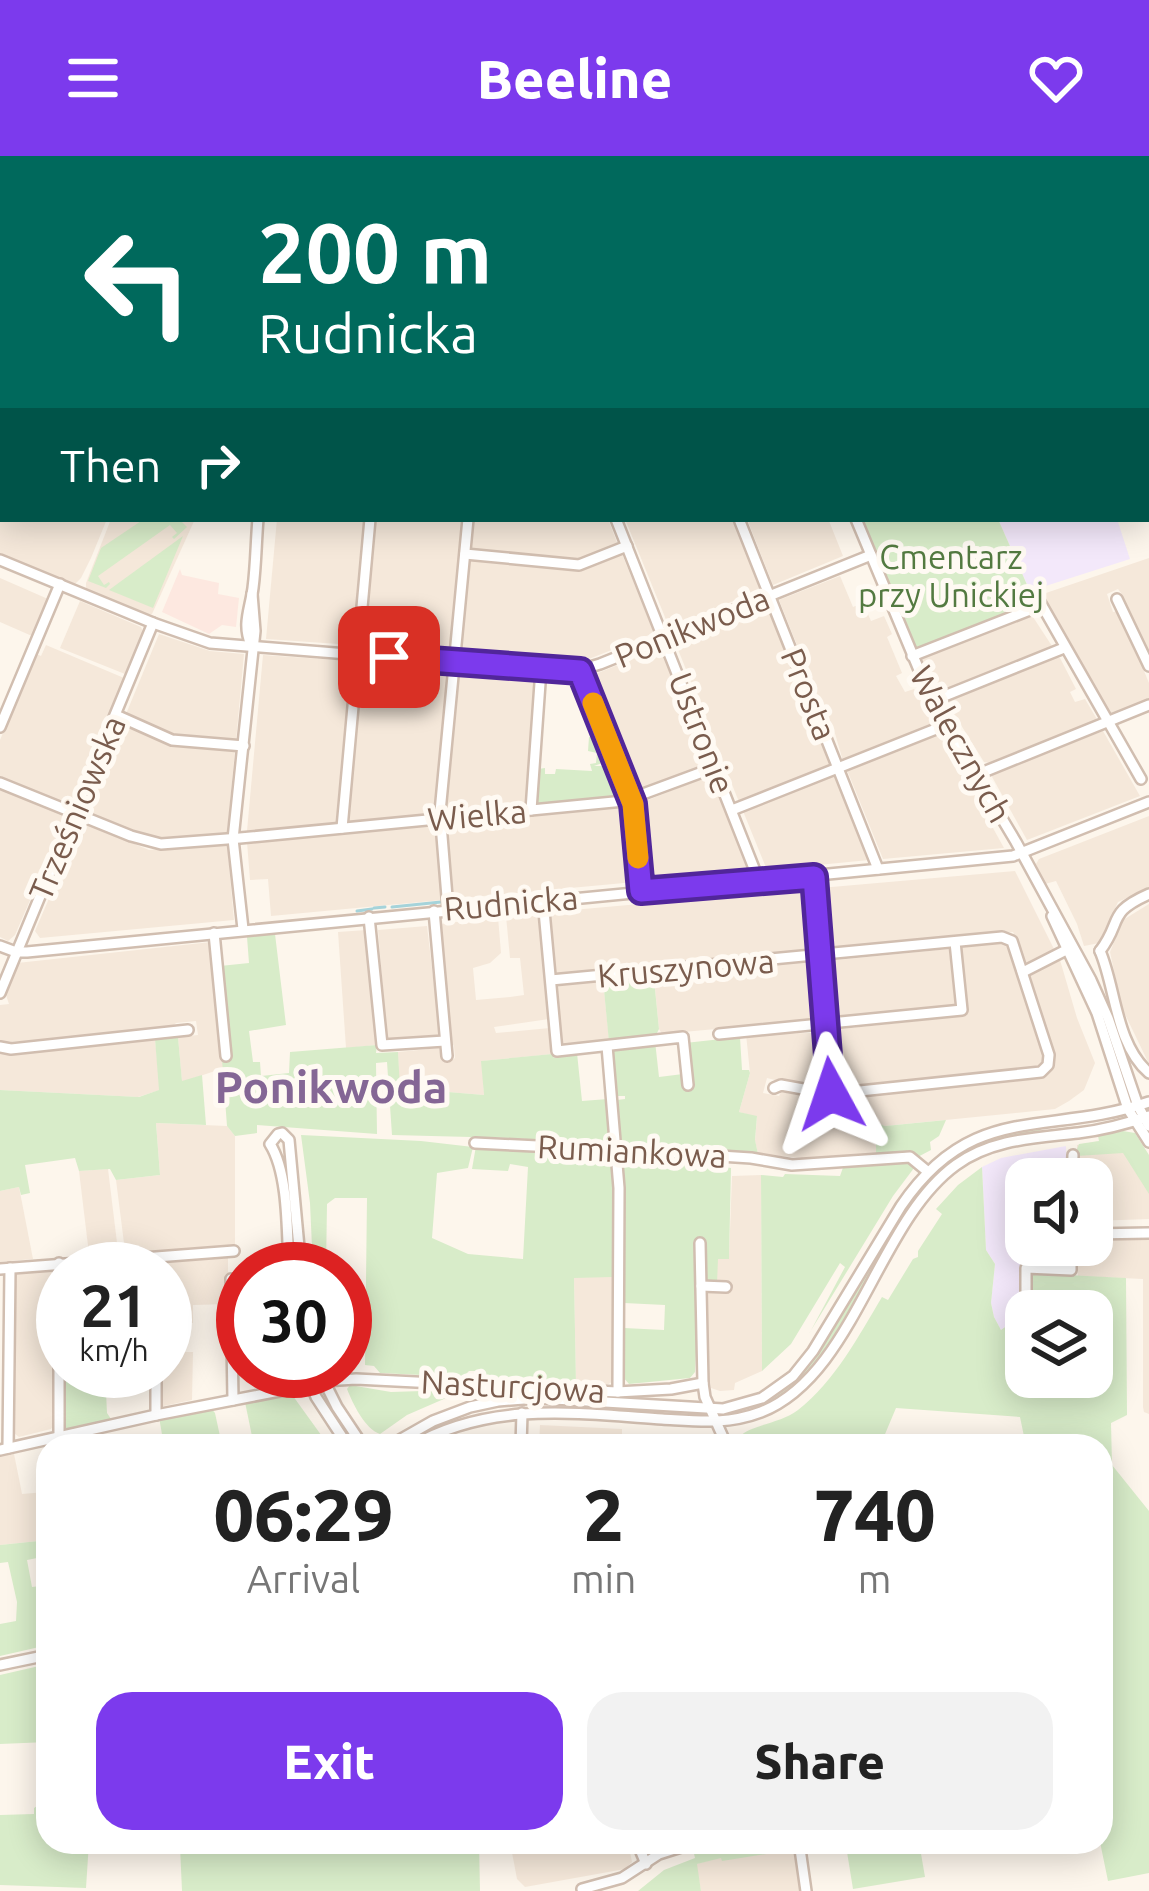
<!DOCTYPE html>
<html lang="en">
<head>
<meta charset="utf-8">
<style>
  :root { --surface:#fff; --page:#f2f2f2; --text:#222; --muted:#767676; --accent:#7c3aed }
  body { margin:0; font-family:Ubuntu,sans-serif; background:var(--page); color:var(--text); height:100vh; display:flex; flex-direction:column; font-size:45px; white-space:nowrap }
  * { box-sizing:border-box; margin:0 }
  p { font-size:39px; color:var(--muted) }
  .icon { flex:none; width:66px; height:66px; fill:none; stroke:currentColor; stroke-width:2; stroke-linecap:round; stroke-linejoin:round }
  .map { position:relative; flex:1; overflow:hidden }
  .drawer { position:absolute; left:36px; top:1278px; width:1077px; height:420px; display:flex; flex-direction:column; background:var(--surface); border-radius:36px; box-shadow:0 6px 30px #0003 }
  .drawer>* { flex:none }
  .banner { position:absolute; left:0px; top:0px; width:1149px; height:366px; box-shadow:0 6px 30px #0003; background:#00695c; color:#fff; overflow:hidden }
  .fabs { position:absolute; left:1005px; top:1002px; display:grid; gap:24px }
  .fabs a { display:grid; place-items:center; width:108px; height:108px; border-radius:24px; background:var(--surface); box-shadow:0 6px 30px #0003; font-size:60px }
  .speed { position:absolute; left:36px; top:1086px; display:flex; gap:24px; font-size:60px; font-weight:700; text-align:center }
  .speed>* { display:grid; place-content:center; width:156px; height:156px; border-radius:50%; background:var(--surface); box-shadow:0 6px 30px #0003; line-height:1 }
  .speed small { font-size:30px; font-weight:400 }
  .speed .limit { border:18px solid #d22; background:#fff; color:#111 }
  .pin { position:absolute; display:grid; place-items:center; width:102px; height:102px; color:#fff; margin:-51px; border-radius:24px; box-shadow:0 6px 18px #0006 }
  .me { position:absolute; width:132px; margin:-66px; rotate:355deg; stroke-linejoin:round; filter:drop-shadow(0 0 9px #0008) }
  .turn { display:flex; align-items:center; gap:42px; height:252px; padding:0 60px; font-size:54px }
  .turn .icon { width:156px; height:156px; stroke-width:2.5 }
  .turn b { display:block; font-size:84px; line-height:102px }
  .then { display:flex; align-items:center; height:114px; padding:0 60px; background:#0003; gap:24px; font-size:45px }
  .eta { display:flex; justify-content:space-evenly; align-items:center; height:204px; text-align:center }
  .eta b { font-size:72px; font-weight:800; line-height:84px }
  .primary-button { display:flex; gap:24px; margin-top:auto; padding:24px 60px }
  .primary-button a { flex:1; height:138px; border-radius:36px; background:var(--accent); color:#fff; font-size:48px; font-weight:800; line-height:138px; text-align:center }
  .primary-button a+a { background:var(--page); color:var(--text) }
  header { display:flex; justify-content:space-between; align-items:center; height:156px; padding:0 60px; background:var(--accent); color:#fff; font-size:54px; font-weight:800 }
  .map>svg:first-child { display:block }
  .residential { fill:#f5e8da }
  .commercial { fill:#fde8e0 }
  .education { fill:#f3e8fa }
  .green { fill:#d8ecc9 }
  .lines { fill:none; stroke-linecap:round; stroke-linejoin:round }
  .stream { stroke:#a5d3da; stroke-width:3 }
  .minor-casing { stroke:#d1beb0; stroke-width:14 }
  .major-casing { stroke:#dad1cd; stroke-width:16 }
  .minor { stroke:#fff; stroke-width:9 }
  .major { stroke:#fbd9a5; stroke-width:12 }
  .route-casing { stroke:#51269a; stroke-width:30 }
  .route { stroke:#7c3aed; stroke-width:21 }
  .slow { stroke:#f59e0b; stroke-width:21 }
  .labels { text-anchor:middle; stroke-width:10; stroke-linejoin:round; paint-order:stroke }
  .park-label { font-size:33px; fill:#537a41; stroke:#fffaf3 }
  .street-label { font-size:33px; fill:#7a5c4d; stroke:#fffaf3 }
  .district-label { font-size:45px; font-weight:bold; fill:#846695; stroke:#fffaf3 }
</style>
</head>
<body>
<header><svg class="icon" aria-label="menu" viewBox="0 0 24 24"><path d="M4 6h16M4 12h16M4 18h16"/></svg>Beeline<svg class="icon" aria-label="heart" viewBox="0 0 24 24"><path d="M12 20l-8-8c-3-5 5-10 8-4 3-6 11-1 8 4z"/></svg></header>
<div class="map">
<svg width="1149" height="1735" viewBox="0 0 1149 1735">
  <rect width="100%" height="100%" fill="#fdf6ec"/>
  <g class="residential">
    <polygon points="3,265 3,363 107,363 91,402 81,422 75,428 0,399 0,267"/>
    <polygon points="111,363 195,363 152,458 146,458 86,433 86,427"/>
    <polygon points="277,363 365,363 353,489 266,483"/>
    <polygon points="375,363 463,363 451,497 363,491"/>
    <polygon points="473,363 608,363 618,389 580,404 470,394"/>
    <polygon points="625,363 732,363 761,434 669,471"/>
    <polygon points="747,363 831,363 829,365 843,400 773,429"/>
    <polygon points="622,398 654,477 579,507 460,498 469,404 582,414"/>
    <polygon points="1149,402 1149,498 1121,437 1118,433 1107,438 1113,456 1119,455 1149,527 1149,543 1111,559 1061,476 1043,438"/>
    <polygon points="840,420 853,451 863,447 871,465 884,460 892,478 887,481 902,517 896,520 905,536 914,533 934,567 843,605 834,574 831,567 828,567 779,444"/>
    <polygon points="0,422 48,443 32,480 0,466"/>
    <polygon points="80,445 141,471 143,476 125,518 60,492"/>
    <polygon points="767,449 831,609 739,646 675,486"/>
    <polygon points="1031,458 1052,490 940,536 920,501"/>
    <polygon points="159,478 210,495 244,498 236,585 178,580 126,558"/>
    <polygon points="46,489 124,522 70,652 0,624 0,584 36,498 41,500"/>
    <polygon points="660,492 707,610 635,638 588,521"/>
    <polygon points="263,499 351,505 336,667 247,675"/>
    <polygon points="1056,501 1060,502 1076,533 1070,536 1075,546 1085,543 1098,565 990,607 984,606 946,545"/>
    <polygon points="361,507 449,514 435,658 346,666"/>
    <polygon points="458,514 536,520 526,650 445,657"/>
    <polygon points="122,567 176,589 235,595 227,677 160,684 138,679 85,657"/>
    <polygon points="1103,575 1140,640 1027,684 991,619"/>
    <polygon points="940,576 1004,692 883,703 847,614"/>
    <polygon points="711,619 748,712 745,716 645,725 646,715 638,648"/>
    <polygon points="835,619 869,704 767,714 743,655"/>
    <polygon points="0,629 66,661 15,779 8,785 0,781"/>
    <polygon points="628,650 635,726 452,743 445,667"/>
    <polygon points="1149,660 1149,732 1118,746 1099,787 1084,790 1077,768 1056,725 1045,728 1036,708 1039,703"/>
    <polygon points="82,666 149,694 227,687 234,764 40,782 35,775"/>
    <polygon points="435,668 442,744 271,760 268,723 250,724 247,686"/>
    <polygon points="1015,715 1055,795 1026,809 1013,776 825,793 820,732"/>
    <polygon points="804,732 810,794 556,818 550,756 673,745 673,737 724,740"/>
    <polygon points="1149,748 1149,908 1122,852 1110,796 1123,764"/>
    <polygon points="539,758 549,863 494,871 496,877 550,872 552,898 482,905 484,939 399,932 398,896 439,892 442,905 448,907 455,902 454,890 450,883 440,768 498,761 501,797 490,807 473,812 476,844 510,841 524,839 520,802 510,802 506,760"/>
    <polygon points="427,770 440,880 387,884 378,774"/>
    <polygon points="366,774 377,889 346,892 338,776"/>
    <polygon points="1006,784 1009,786 1041,888 1045,903 1043,908 1037,912 839,931 836,929 831,874 965,860 959,792"/>
    <polygon points="211,786 224,912 182,926 178,881 198,879 196,865 176,867 172,871 26,885 5,886 0,884 0,849 9,848 6,839 17,807"/>
    <polygon points="949,793 955,851 831,865 826,805"/>
    <polygon points="1060,804 1077,862 1095,907 1084,934 1069,945 1055,953 885,970 877,967 876,1000 824,1004 758,998 755,985 757,961 739,956 750,917 746,878 814,877 820,928 807,932 767,922 763,937 779,940 781,936 818,943 838,942 1045,920 1055,905 1030,818"/>
    <polygon points="806,805 811,864 662,878 659,873 654,822 657,819"/>
    <polygon points="603,824 609,883 562,888 557,828"/>
    <polygon points="155,883 160,934 138,941 0,934 0,896 26,896"/>
    <polygon points="156,967 227,970 235,980 235,1091 128,1099 125,1095 116,1024 160,1019"/>
    <polygon points="1129,980 1149,1011 1149,1063 1092,1065 1092,1023 1077,1023 1077,989"/>
    <polygon points="108,1013 118,1095 89,1098 79,1015"/>
    <polygon points="761,1019 762,1215 735,1227 734,1234 720,1235 711,1232 707,1209 705,1127 718,1103 729,1102 732,1020"/>
    <polygon points="19,1031 33,1103 0,1106 0,1035"/>
    <polygon points="1149,1082 1149,1258 1144,1256 1143,1251 1143,1123 1078,1120 1076,1103 1076,1089 1092,1089 1092,1084"/>
    <polygon points="228,1097 228,1148 193,1149 193,1167 165,1166 165,1113 159,1113 158,1104"/>
    <polygon points="49,1115 54,1117 55,1268 51,1273 19,1281 14,1277 15,1118"/>
    <polygon points="574,1121 612,1121 613,1225 607,1229 576,1228"/>
    <polygon points="165,1196 193,1196 192,1244 159,1251 159,1215 165,1215"/>
    <polygon points="540,1269 622,1273 622,1290 539,1290"/>
    <polygon points="14,1298 22,1338 45,1336 48,1350 48,1384 0,1389 0,1300"/>
    <polygon points="510,1686 628,1686 632,1706 625,1713 525,1731 517,1723"/>
    <polygon points="795,1695 802,1735 701,1735 696,1708 722,1701"/>
  </g>
  <polygon class="commercial" points="180,413 182,419 219,427 218,438 239,442 236,471 222,469 209,478 162,456"/>
  <g class="education">
    <polygon points="998,363 1117,363 1130,403 1030,435"/>
    <polygon points="1066,990 1067,1023 1026,1023 1026,1089 1067,1089 1067,1111 1031,1110 1029,1153 1001,1174 994,1161 991,1147 995,1108 986,1094 982,1011 1001,1002"/>
  </g>
  <g class="green">
    <polygon points="144,363 179,363 187,371 174,383 172,381 177,377 170,369 98,420 104,429 109,426 110,428 106,432 88,425 101,392"/>
    <polygon points="863,363 998,363 1036,449 918,495"/>
    <polygon points="183,380 153,452 109,434"/>
    <polygon points="589,581 596,583 605,606 594,610 607,610 618,641 537,648 538,613 545,612 545,618 555,618 556,613 592,615 590,608 596,607 597,597 588,595"/>
    <polygon points="275,778 286,869 249,875 253,906 260,906 261,920 289,917 290,896 377,889 376,897 398,896 400,932 484,939 481,905 552,898 554,902 577,897 582,945 608,943 612,989 513,982 392,979 387,906 376,907 377,978 257,969 257,977 235,980 227,970 220,877 220,810 249,807 247,781"/>
    <polygon points="657,819 654,823 659,873 655,881 609,886 603,824"/>
    <polygon points="178,881 182,925 202,919 206,969 156,967 160,1019 116,1024 110,1013 79,1015 75,1002 25,1009 30,1037 21,1039 19,1031 0,1035 0,934 139,941 159,934 155,883"/>
    <polygon points="740,881 742,914 749,914 750,917 739,956 757,960 755,984 758,998 622,990 617,944 625,943 625,940 617,940 613,894 655,885 659,921 683,918 690,931 693,930 685,887"/>
    <polygon points="946,964 939,980 930,986 931,994 912,1004 917,1008 893,1040 810,1176 809,1178 845,1111 840,1107 791,1188 762,1215 761,1019 783,1021 785,1018 840,1020 846,1003 876,999 876,967 885,970"/>
    <path d="M 1039,971 L 1041,974 L 1039,975 C 1018,980 995,983 976,993 C 903,1030 860,1148 811,1214 C 790,1236 766,1252 736,1259 L 736,1257 C 854,1229 867,1033 976,986 C 996,977 1018,974 1039,971 Z"/>
    <polygon points="1123,975 1135,977 1149,999 1149,1038 1123,997 1077,1000 1076,996 1079,988 1099,985 1098,980"/>
    <polygon points="301,979 421,985 473,991 468,1012 437,1017 432,1082 468,1098 523,1103 528,1011 510,1008 508,1015 472,1013 476,990 613,999 612,1121 574,1122 576,1228 484,1221 480,1215 469,1215 463,1221 380,1217 374,1210 365,1209 367,1042 335,1042 327,1048 326,1113 313,1113 310,1047"/>
    <polygon points="624,997 731,1012 729,1103 718,1103 717,1127 705,1128 707,1196 696,1196 695,1216 690,1222 629,1228 623,1221 624,1172 664,1174 665,1149 624,1147"/>
    <path d="M 982,1011 L 986,1094 L 995,1108 L 991,1147 L 994,1161 L 1001,1174 L 1026,1156 L 1026,1221 L 1092,1221 L 1092,1155 L 1027,1155 L 1029,1153 L 1029,1117 L 1126,1122 L 1127,1259 L 1111,1267 L 1112,1309 L 1149,1355 L 1149,1717 L 1108,1725 L 1100,1686 L 1101,1290 L 1026,1290 L 1020,1261 L 896,1252 L 880,1290 L 741,1290 L 739,1281 C 752,1268 780,1268 798,1254 C 835,1225 858,1181 882,1141 L 888,1144 L 913,1103 L 918,1101 L 918,1095 L 942,1058 L 936,1053 L 958,1029 Z"/>
    <polygon points="64,1215 105,1215 107,1257 111,1263 115,1264 66,1274 63,1269"/>
    <path d="M 350,1229 L 391,1236 L 453,1234 L 453,1239 L 407,1259 L 380,1278 C 365,1273 353,1248 347,1233 Z"/>
    <polygon points="293,1240 329,1290 254,1290 245,1246"/>
    <polygon points="210,1251 215,1257 221,1285 202,1290 164,1290 159,1261"/>
    <polygon points="48,1384 48,1390 36,1393 37,1402 27,1404 32,1431 48,1429 48,1489 0,1500 0,1468 16,1465 17,1446 8,1406 0,1407 0,1389"/>
    <polygon points="48,1508 48,1586 0,1588 0,1519"/>
    <polygon points="48,1643 48,1686 89,1686 86,1732 0,1729 0,1659 34,1658 34,1652"/>
    <polygon points="182,1686 479,1686 480,1735 182,1735 180,1690"/>
    <polygon points="714,1686 783,1686 785,1695 722,1705 721,1702 697,1708 701,1735 638,1735 664,1714 695,1702 692,1689"/>
    <polygon points="908,1686 919,1686 925,1721 853,1733 847,1696"/>
  </g>
  <g class="lines">
    <g class="stream">
      <polyline points="392,751 441,746"/>
      <polyline points="374,752 385,751"/>
      <polyline points="357,755 372,753"/>
    </g>
    <g class="minor-casing">
      <g id="minor">
        <polyline points="226,0 228,3"/>
        <polyline points="237,0 238,3"/>
        <polyline points="261,0 262,3"/>
        <polyline points="419,0 421,3"/>
        <polyline points="707,0 708,3"/>
        <polyline points="996,0 997,3"/>
        <polyline points="1056,0 1057,3"/>
        <polyline points="95,3 98,0"/>
        <polyline points="0,45 3,44"/>
        <polyline points="1146,100 1149,99"/>
        <polyline points="0,162 3,162"/>
        <polyline points="1146,203 1149,202"/>
        <polyline points="616,363 759,725"/>
        <polyline points="739,363 878,713"/>
        <polyline points="856,363 932,545 1016,686 1091,824 1108,862 1138,950 1149,970"/>
        <polyline points="465,398 579,409 627,390"/>
        <polyline points="0,404 153,467 210,487 573,516 600,508 871,399"/>
        <polyline points="1036,439 1141,623"/>
        <polyline points="1117,443 1149,510"/>
        <path d="M 251,489 C 242,468 250,454 253,432 C 256,409 256,386 258,363"/>
        <polyline points="912,500 1040,450"/>
        <polyline points="580,515 633,648 641,735"/>
        <polyline points="932,545 1064,492"/>
        <polyline points="116,559 172,584 244,590"/>
        <polyline points="0,571 60,428"/>
        <polyline points="976,619 1149,549"/>
        <polyline points="0,627 131,680 161,688 240,682 624,645 716,611"/>
        <polyline points="531,654 541,513"/>
        <polyline points="732,654 946,569"/>
        <polyline points="342,672 370,363"/>
        <polyline points="814,721 831,938"/>
        <polyline points="543,744 557,895 683,881 688,929"/>
        <polyline points="448,753 440,656 468,363"/>
        <polyline points="434,755 447,900"/>
        <polyline points="1052,760 1097,857 1128,953 1149,986"/>
        <polyline points="369,761 382,889 445,885"/>
        <polyline points="243,773 233,683 255,475 252,438"/>
        <polyline points="214,777 226,900"/>
        <polyline points="0,790 16,796 27,796 1013,700 1149,646"/>
        <path d="M 1100,795 C 1116,832 1115,887 1149,917"/>
        <path d="M 1100,795 C 1123,765 1106,757 1149,738"/>
        <polyline points="1023,816 1072,791"/>
        <polyline points="551,824 1002,781 1012,785 1049,899 1048,909 1041,916 831,938 781,929 774,932"/>
        <polyline points="0,837 153,467"/>
        <polyline points="719,878 962,854 955,786"/>
        <polyline points="607,890 619,1032 618,1236"/>
        <polyline points="0,891 11,893 188,874"/>
        <polyline points="475,987 658,996 751,1002 792,1009 910,1001 927,1015"/>
        <polyline points="1072,1023 1073,999"/>
        <polyline points="1092,1078 1149,1077"/>
        <polyline points="700,1087 703,1227 705,1241 727,1290"/>
        <polyline points="59,1107 59,1280"/>
        <polyline points="0,1113 234,1095"/>
        <path d="M 289,1113 C 287,1078 289,1018 270,988 L 278,978 L 282,977 L 289,984 L 301,1113"/>
        <polyline points="231,1123 233,1244"/>
        <polyline points="701,1130 726,1131"/>
        <polyline points="1026,1135 1026,1112 1071,1114 1071,1089"/>
        <polyline points="156,1215 156,1259"/>
        <polyline points="306,1215 316,1241 348,1290"/>
        <polyline points="319,1215 337,1251 363,1290"/>
        <polyline points="323,1225 356,1223 617,1236 671,1233 703,1227"/>
        <path d="M 389,1290 L 433,1265 L 470,1251 L 498,1245 L 537,1242 L 723,1253 L 762,1242 L 793,1220 L 813,1195 L 901,1050 C 973,944 1046,981 1149,946"/>
        <path d="M 412,1290 C 490,1245 576,1257 662,1263 C 697,1265 727,1269 761,1256 C 855,1219 877,1066 956,1009 C 992,983 1035,982 1078,977 C 1102,974 1126,968 1149,960"/>
        <polyline points="521,1290 522,1257"/>
        <polyline points="8,1292 10,1112"/>
        <polyline points="0,1294 156,1259 311,1229"/>
        <polyline points="0,1509 48,1499"/>
        <polyline points="637,1686 646,1708"/>
        <polyline points="799,1686 806,1735"/>
        <polyline points="582,1733 622,1722 659,1698 697,1686"/>
      </g>
    </g>
    <g class="major-casing">
      <g id="major">
        <polyline points="0,1 3,0"/>
        <polyline points="34,3 43,0"/>
        <polyline points="0,13 3,13"/>
      </g>
    </g>
    <use href="#minor" class="minor"/>
    <use href="#major" class="major"/>
  </g>
  <g class="lines">
    <g class="route-casing">
      <polyline id="route" points="389,501 580,515 633,648 641,735 814,721 831,938"/>
    </g>
    <use href="#route" class="route"/>
    <polyline class="slow" points="593,547 633,648 638,702"/>
  </g>
  <g class="labels">
    <g class="park-label">
      <text x="951" y="413">Cmentarz<tspan x="951" dy="38">przy Unickiej</tspan></text>
    </g>
    <g class="street-label">
      <text transform="translate(692 471) rotate(-22)" y="12">Ponikwoda</text>
      <text transform="translate(809 538) rotate(68)" y="12">Prosta</text>
      <text transform="translate(702 577) rotate(69)" y="12">Ustronie</text>
      <text transform="translate(961 588) rotate(61)" y="12">Walecznych</text>
      <text transform="translate(77 652) rotate(-67)" y="12">Trześniowska</text>
      <text transform="translate(477 659) rotate(-5)" y="12">Wielka</text>
      <text transform="translate(511 747) rotate(-5)" y="12">Rudnicka</text>
      <text transform="translate(686 812) rotate(-5)" y="12">Kruszynowa</text>
      <text transform="translate(632 995) rotate(3)" y="12">Rumiankowa</text>
      <text transform="translate(513 1230) rotate(3)" y="12">Nasturcjowa</text>
    </g>
    <g class="district-label">
      <text x="331" y="947">Ponikwoda</text>
    </g>
  </g>
</svg>
<div class="fabs">
<a><svg class="icon" aria-label="sound" viewBox="0 0 24 24"><path d="M4 9h4l5-4v14l-5-4H4zM17 9q2 3 0 6"/></svg></a>
<a><svg class="icon" aria-label="layers" viewBox="0 0 24 24"><path d="M12 4l9 5-9 5-9-5zM3 14l9 5 9-5"/></svg></a>
</div>
<div class="speed"><div>21<small>km/h</small></div><div class="limit">30</div></div>
<div class="pin" style="left:389px;top:501px;background:#d93025"><svg class="icon" aria-label="arrive" viewBox="0 0 24 24"><path d="M6 21V4h12l-3 4 3 4H6"/></svg></div>
<svg class="me" style="left:831px;top:938px" viewBox="-20 -20 40 40"><path d="M0-17L14 15 0 8-14 15z" fill="#7c3aed" stroke="#fff" stroke-width="4"/></svg>
<div class="banner">
<div class="turn"><svg class="icon" aria-label="left" viewBox="0 0 24 24"><path d="M17 20v-9H6M10 6l-5 5 5 5"/></svg><div><b>200 m</b>Rudnicka</div></div>
<div class="then">Then<svg class="icon" aria-label="right" viewBox="0 0 24 24"><path d="M7 20v-9h11M14 6l5 5-5 5"/></svg></div>
</div>
<section class="drawer">
<div class="eta">
<div><b>06:29</b><p>Arrival</p></div>
<div><b>2</b><p>min</p></div>
<div><b>740</b><p>m</p></div>
</div>
<div class="primary-button"><a>Exit</a><a>Share</a></div>
</section>
</div>
</body>
</html>
